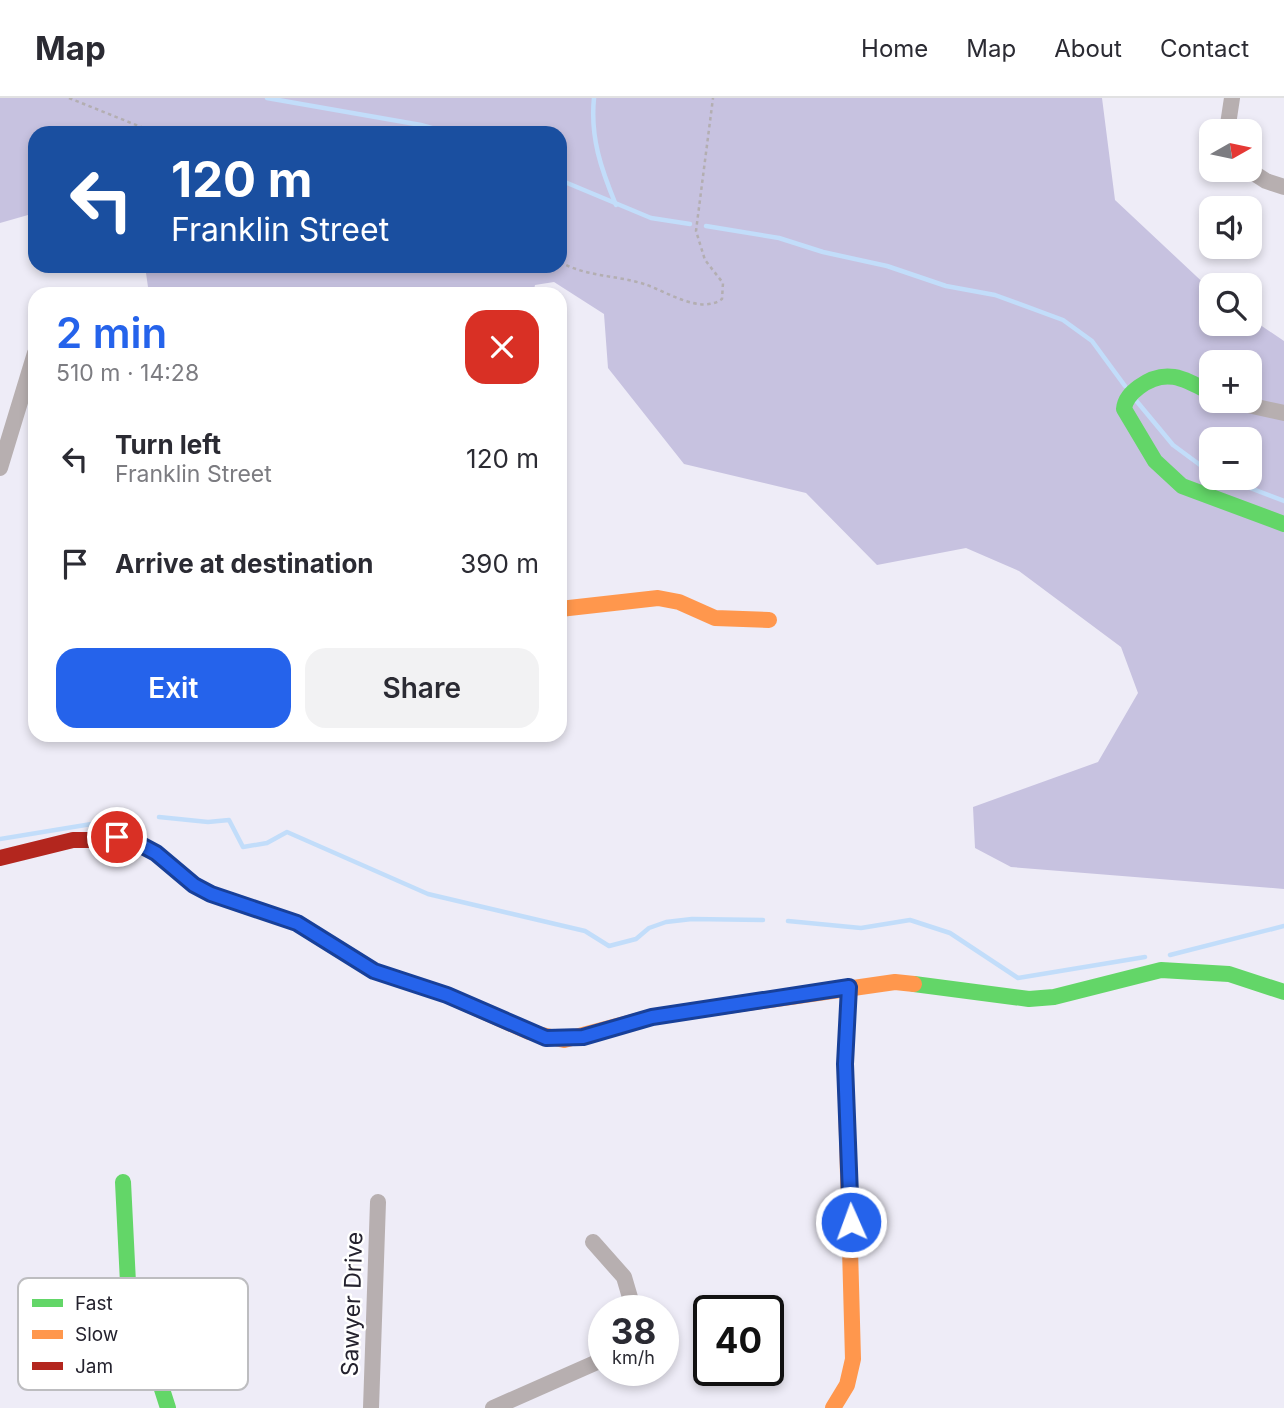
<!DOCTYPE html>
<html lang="en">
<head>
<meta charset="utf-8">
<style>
  :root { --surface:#fff; --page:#f2f2f3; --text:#2b2b33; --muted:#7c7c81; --line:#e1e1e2; --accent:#2563eb }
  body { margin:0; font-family:Inter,sans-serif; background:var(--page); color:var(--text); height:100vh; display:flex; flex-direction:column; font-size:26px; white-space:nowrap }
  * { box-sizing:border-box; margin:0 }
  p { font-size:23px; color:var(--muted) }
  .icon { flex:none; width:38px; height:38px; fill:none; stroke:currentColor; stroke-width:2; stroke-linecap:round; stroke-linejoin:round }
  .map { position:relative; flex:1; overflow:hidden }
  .side { position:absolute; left:28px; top:189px; width:539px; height:455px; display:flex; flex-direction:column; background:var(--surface); border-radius:21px; box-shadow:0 4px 10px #0003 }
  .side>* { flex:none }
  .hud { position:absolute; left:28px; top:28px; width:539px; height:147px; border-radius:21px; box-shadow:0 4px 10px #0003; background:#1a4fa0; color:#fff; overflow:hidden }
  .needle { width:46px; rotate:81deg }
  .tools { position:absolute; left:1199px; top:21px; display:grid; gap:14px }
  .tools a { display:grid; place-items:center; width:63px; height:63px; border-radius:14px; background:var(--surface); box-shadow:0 4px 10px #0003; font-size:35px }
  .speed { position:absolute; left:588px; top:1197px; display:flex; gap:14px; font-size:35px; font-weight:700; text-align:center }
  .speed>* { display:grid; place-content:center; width:91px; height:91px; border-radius:50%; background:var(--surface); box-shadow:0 4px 10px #0003; line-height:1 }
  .speed small { font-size:18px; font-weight:400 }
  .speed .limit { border:4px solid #111; border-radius:10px; background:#fff; color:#111 }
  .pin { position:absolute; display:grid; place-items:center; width:60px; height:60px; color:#fff; margin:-30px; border:4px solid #fff; border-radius:50%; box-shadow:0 2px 7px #0007 }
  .me { position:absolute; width:77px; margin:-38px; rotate:358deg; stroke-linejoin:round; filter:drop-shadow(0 0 5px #0008) }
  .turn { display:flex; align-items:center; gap:24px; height:147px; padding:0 28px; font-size:32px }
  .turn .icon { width:91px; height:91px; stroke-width:2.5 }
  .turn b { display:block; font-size:49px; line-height:60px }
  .round { display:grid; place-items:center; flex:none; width:74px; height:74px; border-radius:21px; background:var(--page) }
  .overview { display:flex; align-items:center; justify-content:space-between; height:119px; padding:0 28px }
  h1 { font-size:42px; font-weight:600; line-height:52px; color:var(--accent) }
  .button { display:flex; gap:14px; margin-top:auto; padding:14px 28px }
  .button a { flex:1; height:80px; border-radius:21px; background:var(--accent); color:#fff; font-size:28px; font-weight:600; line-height:80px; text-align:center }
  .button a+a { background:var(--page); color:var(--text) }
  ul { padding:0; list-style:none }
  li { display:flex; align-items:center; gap:21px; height:105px; padding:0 28px }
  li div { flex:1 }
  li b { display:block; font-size:26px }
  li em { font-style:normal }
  header { display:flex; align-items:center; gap:42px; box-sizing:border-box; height:98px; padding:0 35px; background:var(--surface); border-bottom:2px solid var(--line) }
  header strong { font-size:33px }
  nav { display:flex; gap:38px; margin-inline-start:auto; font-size:24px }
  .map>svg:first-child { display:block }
  .forest { fill:#c7c2e0; fill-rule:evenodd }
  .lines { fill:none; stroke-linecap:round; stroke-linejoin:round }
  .stream { stroke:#c2ddfa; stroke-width:4.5 }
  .path { stroke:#b3aeb1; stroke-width:2.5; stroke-dasharray:3.5 3.5; stroke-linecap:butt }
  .street { stroke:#b7afb0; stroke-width:16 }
  .fast { stroke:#63d668; stroke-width:16 }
  .slow { stroke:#ff974d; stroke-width:16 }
  .jam { stroke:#b3261e; stroke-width:16 }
  .route-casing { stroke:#184099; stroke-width:18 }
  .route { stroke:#2563eb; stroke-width:12 }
  .labels { text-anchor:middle; stroke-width:5; stroke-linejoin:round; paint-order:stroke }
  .street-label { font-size:23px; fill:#24222e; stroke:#fff }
  .key { fill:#fff; stroke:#bdbdc0; stroke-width:2 }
  .key-label { font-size:19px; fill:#24222e }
</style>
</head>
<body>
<header>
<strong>Map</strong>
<nav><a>Home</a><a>Map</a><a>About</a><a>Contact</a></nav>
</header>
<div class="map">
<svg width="1284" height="1310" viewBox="0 0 1284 1310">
  <rect width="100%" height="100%" fill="#eeecf7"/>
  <path class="forest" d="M 0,0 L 1102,0 L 1115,102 L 1211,192 L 1211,226 L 1250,226 L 1250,220 L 1284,243 L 1284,791 L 1011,769 L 975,750 L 973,709 L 1098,664 L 1138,595 L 1121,549 L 1019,473 L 966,450 L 877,467 L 806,395 L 684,366 L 608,270 L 604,216 L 554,184 L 535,187 L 533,196 L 149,196 L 145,168 L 560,168 L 560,35 L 35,35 L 35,115 L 0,125 ZM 1211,264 L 1250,264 L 1250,303 L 1211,303 ZM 1211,341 L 1250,341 L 1250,380 L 1211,380 Z"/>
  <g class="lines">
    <g class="stream">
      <polyline points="267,0 421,27 449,35"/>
      <path d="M 594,0 C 590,39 601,71 616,107"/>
      <polyline points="560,82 651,120 690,126"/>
      <polyline points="706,128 779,140 823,154 887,168 946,188 995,197 1063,222 1092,243 1125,288"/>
      <polyline points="1134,300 1173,347 1211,375"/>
      <polyline points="1224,380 1284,403"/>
      <polyline points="159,719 208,724 229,722 243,749 267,745 287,734 428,796 585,833 609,848 636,841 649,830 666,824 692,821 763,822"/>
      <polyline points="0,741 128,720"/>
      <polyline points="788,823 861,830 910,822 950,835 1018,880 1145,859"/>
      <polyline points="1170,857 1284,828"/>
    </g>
    <g class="path">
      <polyline points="69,0 156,35"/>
      <path d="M 560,164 C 587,179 616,177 644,186 C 666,193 700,217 722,201 L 723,185 L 705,162 L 696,133 L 713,0"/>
    </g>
    <g class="street">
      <polyline points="1227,33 1232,0"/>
      <polyline points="1249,72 1266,83 1284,89"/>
      <polyline points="1230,303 1284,315"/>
      <polyline points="0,370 35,255"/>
      <polyline points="593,1144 624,1179 634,1213"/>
      <polyline points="371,1310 378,1104"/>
      <polyline points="493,1310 604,1261"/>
    </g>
    <g class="fast">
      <path d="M 1211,295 C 1185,281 1166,269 1139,289 C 1131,295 1125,301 1124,311 L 1155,363 L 1182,388 L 1284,426"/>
      <polyline points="914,886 1029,901 1054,899 1161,872 1229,876 1284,894"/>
      <polyline points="123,1084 128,1185 168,1310"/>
    </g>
    <g class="slow">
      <polyline points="560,511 658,500 679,504 715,520 769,522"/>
      <polyline points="444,896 529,934 564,942 651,919 895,884 914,886"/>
      <polyline points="833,1310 847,1287 853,1261 845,966 849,889"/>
    </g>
    <polyline class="jam" points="0,760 73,742 129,742 156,755 194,787 211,796 297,825 374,873 444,896"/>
  </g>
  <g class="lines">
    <g class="route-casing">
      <polyline id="route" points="117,739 141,747 156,755 194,787 211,796 297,825 374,873 447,897 546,940 583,939 652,919 849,889 845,966 851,1124"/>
    </g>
    <use href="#route" class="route"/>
  </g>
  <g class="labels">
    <g class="street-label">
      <text transform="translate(352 1206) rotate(-88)" y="8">Sawyer Drive</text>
    </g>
  </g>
  <rect x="18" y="1180" width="230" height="112" rx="10" class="key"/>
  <rect x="32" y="1201" width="31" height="8" fill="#63d668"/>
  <rect x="32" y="1232" width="31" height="9" fill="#ff974d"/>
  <rect x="32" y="1264" width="31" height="8" fill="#b3261e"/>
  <g class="key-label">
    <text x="75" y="1212">Fast</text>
    <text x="75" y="1243">Slow</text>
    <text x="75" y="1275">Jam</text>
  </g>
</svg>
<div class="tools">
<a><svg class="needle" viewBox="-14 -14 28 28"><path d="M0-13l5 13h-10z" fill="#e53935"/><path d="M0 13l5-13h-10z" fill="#7c7c81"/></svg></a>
<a><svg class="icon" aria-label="sound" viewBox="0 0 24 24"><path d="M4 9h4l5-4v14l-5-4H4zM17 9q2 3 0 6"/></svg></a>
<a><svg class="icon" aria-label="search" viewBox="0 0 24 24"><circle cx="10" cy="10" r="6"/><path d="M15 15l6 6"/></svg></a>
<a>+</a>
<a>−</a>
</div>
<div class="speed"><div>38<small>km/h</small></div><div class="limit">40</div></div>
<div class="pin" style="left:117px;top:739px;background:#d93025"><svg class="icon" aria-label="arrive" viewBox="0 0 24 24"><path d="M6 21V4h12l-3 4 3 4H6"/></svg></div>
<svg class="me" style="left:851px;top:1124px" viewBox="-20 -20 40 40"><circle r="17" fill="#2563eb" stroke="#fff" stroke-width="3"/><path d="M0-11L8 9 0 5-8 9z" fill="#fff"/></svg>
<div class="hud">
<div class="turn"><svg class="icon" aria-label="left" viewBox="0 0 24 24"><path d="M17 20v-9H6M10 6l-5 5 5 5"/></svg><div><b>120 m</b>Franklin Street</div></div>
</div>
<section class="side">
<div class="overview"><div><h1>2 min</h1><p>510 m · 14:28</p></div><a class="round" style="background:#d93025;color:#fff"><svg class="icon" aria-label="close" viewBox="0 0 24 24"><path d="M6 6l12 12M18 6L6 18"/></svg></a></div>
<ul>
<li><svg class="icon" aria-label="left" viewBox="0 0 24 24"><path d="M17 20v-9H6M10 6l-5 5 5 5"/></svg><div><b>Turn left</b><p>Franklin Street</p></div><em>120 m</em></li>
<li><svg class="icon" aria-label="arrive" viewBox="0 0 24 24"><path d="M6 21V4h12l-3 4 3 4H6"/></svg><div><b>Arrive at destination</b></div><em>390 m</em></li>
</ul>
<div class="button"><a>Exit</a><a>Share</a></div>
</section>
</div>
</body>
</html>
